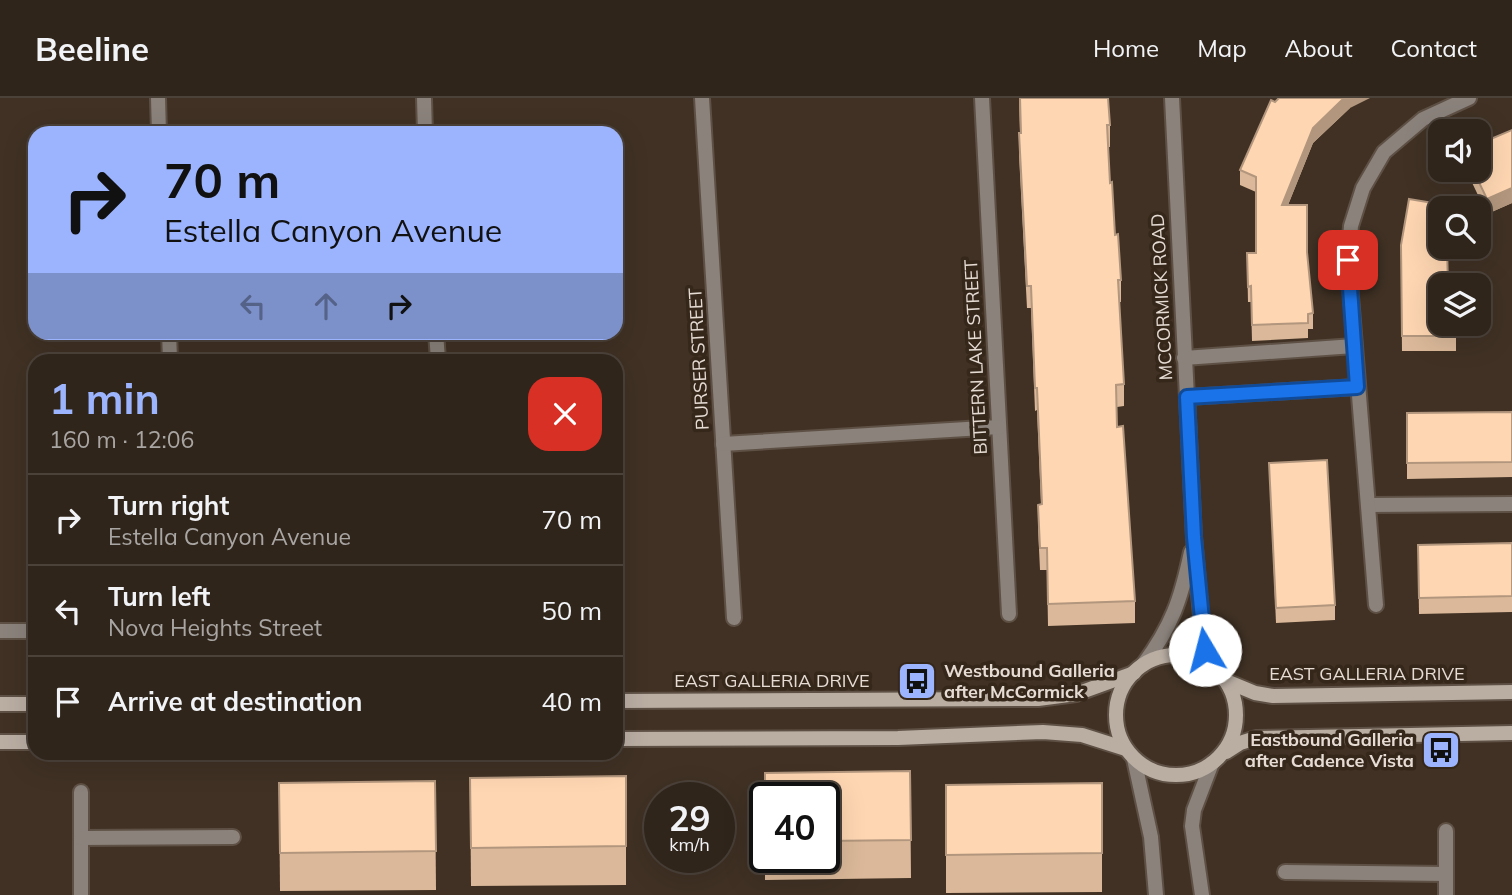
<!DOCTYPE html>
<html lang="en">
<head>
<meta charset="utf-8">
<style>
  :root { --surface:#30251b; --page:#3c3128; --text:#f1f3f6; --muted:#a8a5a3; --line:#4b423a; --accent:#9cb4fd }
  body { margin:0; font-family:Mulish,sans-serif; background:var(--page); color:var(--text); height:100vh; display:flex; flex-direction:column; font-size:26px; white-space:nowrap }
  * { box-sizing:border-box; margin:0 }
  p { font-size:23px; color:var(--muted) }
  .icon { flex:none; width:38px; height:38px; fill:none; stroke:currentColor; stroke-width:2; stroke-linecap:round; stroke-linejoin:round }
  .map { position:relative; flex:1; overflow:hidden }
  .side { position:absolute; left:28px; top:256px; width:595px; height:406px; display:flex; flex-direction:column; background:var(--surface); border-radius:21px; box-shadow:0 7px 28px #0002,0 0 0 2px var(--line) }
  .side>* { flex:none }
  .guide { position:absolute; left:28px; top:28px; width:595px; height:214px; border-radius:21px; box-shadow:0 7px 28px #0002,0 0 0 2px var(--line); background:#9cb4fd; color:#111; overflow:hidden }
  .buttons { position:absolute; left:1428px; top:21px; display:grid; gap:14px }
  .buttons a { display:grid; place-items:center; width:63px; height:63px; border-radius:14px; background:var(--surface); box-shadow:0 7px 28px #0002,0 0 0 2px var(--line); font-size:35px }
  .speed { position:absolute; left:644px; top:684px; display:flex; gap:14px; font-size:35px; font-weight:700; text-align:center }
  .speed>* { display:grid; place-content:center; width:91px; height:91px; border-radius:50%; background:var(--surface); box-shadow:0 7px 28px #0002,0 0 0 2px var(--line); line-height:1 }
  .speed small { font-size:18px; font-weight:400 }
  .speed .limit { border:4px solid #111; border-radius:10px; background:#fff; color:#111 }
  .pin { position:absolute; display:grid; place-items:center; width:60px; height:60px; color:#fff; margin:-30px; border-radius:14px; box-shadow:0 4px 10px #0006 }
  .me { position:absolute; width:77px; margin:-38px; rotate:352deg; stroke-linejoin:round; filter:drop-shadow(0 0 5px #0008) }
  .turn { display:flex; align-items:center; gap:24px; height:147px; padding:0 21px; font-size:32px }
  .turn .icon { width:91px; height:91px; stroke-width:2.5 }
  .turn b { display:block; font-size:49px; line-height:60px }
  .lanes { display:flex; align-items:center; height:66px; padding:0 21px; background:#0003; justify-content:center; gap:35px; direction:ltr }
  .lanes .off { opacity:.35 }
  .round { display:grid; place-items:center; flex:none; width:74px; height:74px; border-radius:21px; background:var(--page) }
  .head { display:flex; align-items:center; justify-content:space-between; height:119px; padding:0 21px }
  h1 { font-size:42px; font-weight:700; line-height:52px; color:var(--accent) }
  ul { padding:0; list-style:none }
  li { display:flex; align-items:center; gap:21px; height:91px; padding:0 21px; border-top:2px solid var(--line) }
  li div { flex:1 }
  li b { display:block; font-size:26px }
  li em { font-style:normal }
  header { display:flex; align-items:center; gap:42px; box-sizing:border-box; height:98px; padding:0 35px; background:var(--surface); border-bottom:2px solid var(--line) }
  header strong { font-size:33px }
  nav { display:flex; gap:38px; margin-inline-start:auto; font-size:24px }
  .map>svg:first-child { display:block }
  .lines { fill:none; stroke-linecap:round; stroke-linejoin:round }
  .minor-casing { stroke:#5e5044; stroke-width:18 }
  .tertiary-casing { stroke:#5e5044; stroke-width:18 }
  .secondary-casing { stroke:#5e5044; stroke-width:18 }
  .minor { stroke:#8a827b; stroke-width:14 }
  .tertiary { stroke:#8a827b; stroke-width:14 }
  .secondary { stroke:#baaea3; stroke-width:14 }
  .wall { fill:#dab899 }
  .shaded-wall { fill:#b2967d }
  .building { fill:#fed6b2; stroke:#b2967d; stroke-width:2 }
  .route-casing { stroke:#114b97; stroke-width:18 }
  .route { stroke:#1a73e8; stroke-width:12 }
  .labels { text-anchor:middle; stroke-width:7; stroke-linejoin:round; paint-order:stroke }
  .street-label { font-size:18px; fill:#e6dcd4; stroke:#35271a }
  .poi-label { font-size:18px; font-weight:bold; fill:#e6dcd4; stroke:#35271a; text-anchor:start }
</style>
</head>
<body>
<header>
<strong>Beeline</strong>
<nav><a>Home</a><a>Map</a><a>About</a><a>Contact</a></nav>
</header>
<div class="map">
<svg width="1512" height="797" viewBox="0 0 1512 797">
  <rect width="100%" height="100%" fill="#403124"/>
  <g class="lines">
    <g class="minor-casing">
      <g id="minor">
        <polyline points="158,0 159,35"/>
        <polyline points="424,0 425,35"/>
        <polyline points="702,0 734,520"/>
        <polyline points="982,0 1009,516"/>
        <polyline points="169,234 170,262"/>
        <polyline points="436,234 438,262"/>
        <polyline points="1184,260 1354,248"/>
        <polyline points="1187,299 1357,289"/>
        <polyline points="723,346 999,329"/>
        <polyline points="1369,407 1512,406"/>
        <polyline points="1376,507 1348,162 1351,128 1363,90 1384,54 1423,21 1469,0"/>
        <polyline points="0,533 35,533"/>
        <polyline points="81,694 81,797"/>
        <polyline points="81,740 233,739"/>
        <polyline points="1285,774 1446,776"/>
        <polyline points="1446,797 1446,733"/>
      </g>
    </g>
    <g class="tertiary-casing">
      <g id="tertiary">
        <polyline points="1172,0 1194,439 1203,540 1212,569"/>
        <path d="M 1143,567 C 1172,528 1181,501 1191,454"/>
        <polyline points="1134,661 1151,739 1156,797"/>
        <polyline points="1202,797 1192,728 1194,712 1212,665"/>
      </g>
    </g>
    <g class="secondary-casing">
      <g id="secondary">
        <circle cx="1176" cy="617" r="60"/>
        <polyline points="1226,583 1255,595 1273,598 1512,594"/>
        <polyline points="616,603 1038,601 1076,596 1134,575"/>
        <polyline points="0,606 35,606"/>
        <polyline points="616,641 898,640 1043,634 1082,637 1126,651"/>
        <polyline points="0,644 35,644"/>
        <polyline points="1226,654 1240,645 1256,640 1512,635"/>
      </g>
    </g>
    <use href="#minor" class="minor"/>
    <use href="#tertiary" class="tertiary"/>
    <use href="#secondary" class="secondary"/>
  </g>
  <g class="wall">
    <polygon points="1019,0 1108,0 1110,27 1110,49 1108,49 1110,85 1115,137 1121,182 1121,204 1119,204 1124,286 1124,308 1117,309 1117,329 1135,503 1135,525 1048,528 1047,472 1040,472 1038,429 1038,407 1041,406 1037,312 1035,313 1031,210 1027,210 1019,57 1019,35 1020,35"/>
    <polygon points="1275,4 1350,10 1313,45 1288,107 1307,154 1313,215 1313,231 1308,231 1308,240 1252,243 1251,204 1248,204 1247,155 1256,155 1256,94 1240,87 1240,72"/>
    <polygon points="1512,32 1512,105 1487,116 1466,72 1479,72"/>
    <polygon points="1401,147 1459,149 1456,163 1447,162 1440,187 1456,226 1456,253 1402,253"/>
    <polygon points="1512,314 1512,379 1407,381 1407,315"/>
    <polygon points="1269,365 1335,507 1335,522 1276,525"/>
    <polygon points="1512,445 1512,514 1419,516 1418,447"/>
    <polygon points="910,673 911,780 765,782 765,760 824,760 824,700"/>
    <polygon points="626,678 626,787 471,788 470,680"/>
    <polygon points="435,683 436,792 280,793 279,685"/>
    <polygon points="1102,685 1102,794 946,795 946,687"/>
  </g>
  <g class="shaded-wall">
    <polygon points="1344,0 1370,0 1350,10 1313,45 1282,122 1282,107 1313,30"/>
    <polygon points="1512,90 1512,105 1487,116 1487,101"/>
    <polygon points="1456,149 1459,149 1456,163"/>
  </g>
  <g class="building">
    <polygon points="1020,0 1108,0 1110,27 1107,27 1110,85 1112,84 1115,137 1118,136 1121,182 1118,182 1124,286 1116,287 1117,329 1123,328 1135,503 1048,506 1047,450 1040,450 1038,407 1042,406 1037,290 1035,290 1031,188 1027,188 1019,35 1021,35"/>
    <polygon points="1279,0 1344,0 1313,30 1282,107 1307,107 1307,154 1313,215 1308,216 1308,225 1252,227 1251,188 1248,189 1247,155 1256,155 1256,79 1240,72 1271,2 1275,4"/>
    <polygon points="1512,32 1512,90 1487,101 1473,72 1479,72 1479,46"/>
    <polygon points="1409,101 1463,110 1440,110 1440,149 1447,149 1448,187 1440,187 1440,226 1456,226 1456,238 1402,238 1401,147"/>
    <polygon points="1512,314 1512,364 1407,365 1407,315"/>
    <polygon points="1327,362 1335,507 1276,510 1269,365"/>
    <polygon points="1512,445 1512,498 1419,500 1418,447"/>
    <polygon points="910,673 911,742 824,743 824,700 765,700 765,675"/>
    <polygon points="626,678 626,748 471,750 470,680"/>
    <polygon points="435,683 436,753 280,755 279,685"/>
    <polygon points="1102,685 1102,755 946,757 946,687"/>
  </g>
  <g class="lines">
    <g class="route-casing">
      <polyline id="route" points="1205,552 1194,439 1187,299 1357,289 1348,162"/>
    </g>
    <use href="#route" class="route"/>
  </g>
  <defs>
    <g id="bus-square" transform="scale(2.0125)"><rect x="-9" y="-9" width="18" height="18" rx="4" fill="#9cb4fd" stroke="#35271a"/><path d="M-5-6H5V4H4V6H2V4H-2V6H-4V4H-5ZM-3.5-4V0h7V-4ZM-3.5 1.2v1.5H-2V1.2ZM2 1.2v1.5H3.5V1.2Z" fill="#111"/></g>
  </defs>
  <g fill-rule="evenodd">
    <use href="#bus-square" x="917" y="583"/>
    <use href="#bus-square" x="1441" y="652"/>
  </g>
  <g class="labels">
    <g class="street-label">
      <text transform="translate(1162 199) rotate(-93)" y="6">MCCORMICK ROAD</text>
      <text transform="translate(976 259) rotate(-93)" y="6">BITTERN LAKE STREET</text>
      <text transform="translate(699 261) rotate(-93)" y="6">PURSER STREET</text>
      <text x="1367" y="582">EAST GALLERIA DRIVE</text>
      <text x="772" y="589">EAST GALLERIA DRIVE</text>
    </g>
    <g class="poi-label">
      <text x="944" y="579">Westbound Galleria<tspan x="944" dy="21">after McCormick</tspan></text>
      <text x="1414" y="648" text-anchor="end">Eastbound Galleria<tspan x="1414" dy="21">after Cadence Vista</tspan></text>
    </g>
  </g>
</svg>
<div class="buttons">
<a><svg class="icon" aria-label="sound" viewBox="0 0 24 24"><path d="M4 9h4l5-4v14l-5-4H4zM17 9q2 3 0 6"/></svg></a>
<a><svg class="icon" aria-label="search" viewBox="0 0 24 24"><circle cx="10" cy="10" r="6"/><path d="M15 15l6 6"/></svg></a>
<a><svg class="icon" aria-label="layers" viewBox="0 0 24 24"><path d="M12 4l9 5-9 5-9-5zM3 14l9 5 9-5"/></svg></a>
</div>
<div class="speed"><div>29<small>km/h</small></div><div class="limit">40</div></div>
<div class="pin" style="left:1348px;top:162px;background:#d93025"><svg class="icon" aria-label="arrive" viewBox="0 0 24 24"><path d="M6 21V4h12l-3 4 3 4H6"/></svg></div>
<svg class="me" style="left:1205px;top:552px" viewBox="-20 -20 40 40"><circle r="19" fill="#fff"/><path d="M0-13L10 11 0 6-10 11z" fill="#1a73e8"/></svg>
<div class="guide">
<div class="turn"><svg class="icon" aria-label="right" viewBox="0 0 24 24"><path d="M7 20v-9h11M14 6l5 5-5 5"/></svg><div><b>70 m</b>Estella Canyon Avenue</div></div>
<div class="lanes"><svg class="icon off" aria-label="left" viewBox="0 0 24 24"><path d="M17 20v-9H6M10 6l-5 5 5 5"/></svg><svg class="icon off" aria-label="ahead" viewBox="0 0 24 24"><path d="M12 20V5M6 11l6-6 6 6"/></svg><svg class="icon" aria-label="right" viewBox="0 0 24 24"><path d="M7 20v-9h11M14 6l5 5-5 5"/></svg></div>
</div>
<section class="side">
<div class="head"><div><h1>1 min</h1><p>160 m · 12:06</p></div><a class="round" style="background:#d93025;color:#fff"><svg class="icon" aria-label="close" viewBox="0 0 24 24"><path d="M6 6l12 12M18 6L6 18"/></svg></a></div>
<ul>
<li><svg class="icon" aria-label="right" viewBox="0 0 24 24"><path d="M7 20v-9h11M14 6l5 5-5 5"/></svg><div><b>Turn right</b><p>Estella Canyon Avenue</p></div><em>70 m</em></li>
<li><svg class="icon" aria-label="left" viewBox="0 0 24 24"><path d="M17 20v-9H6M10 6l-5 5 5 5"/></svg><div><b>Turn left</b><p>Nova Heights Street</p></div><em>50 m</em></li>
<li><svg class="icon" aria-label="arrive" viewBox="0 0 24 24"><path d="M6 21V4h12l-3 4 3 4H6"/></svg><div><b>Arrive at destination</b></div><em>40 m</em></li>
</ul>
</section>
</div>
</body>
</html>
